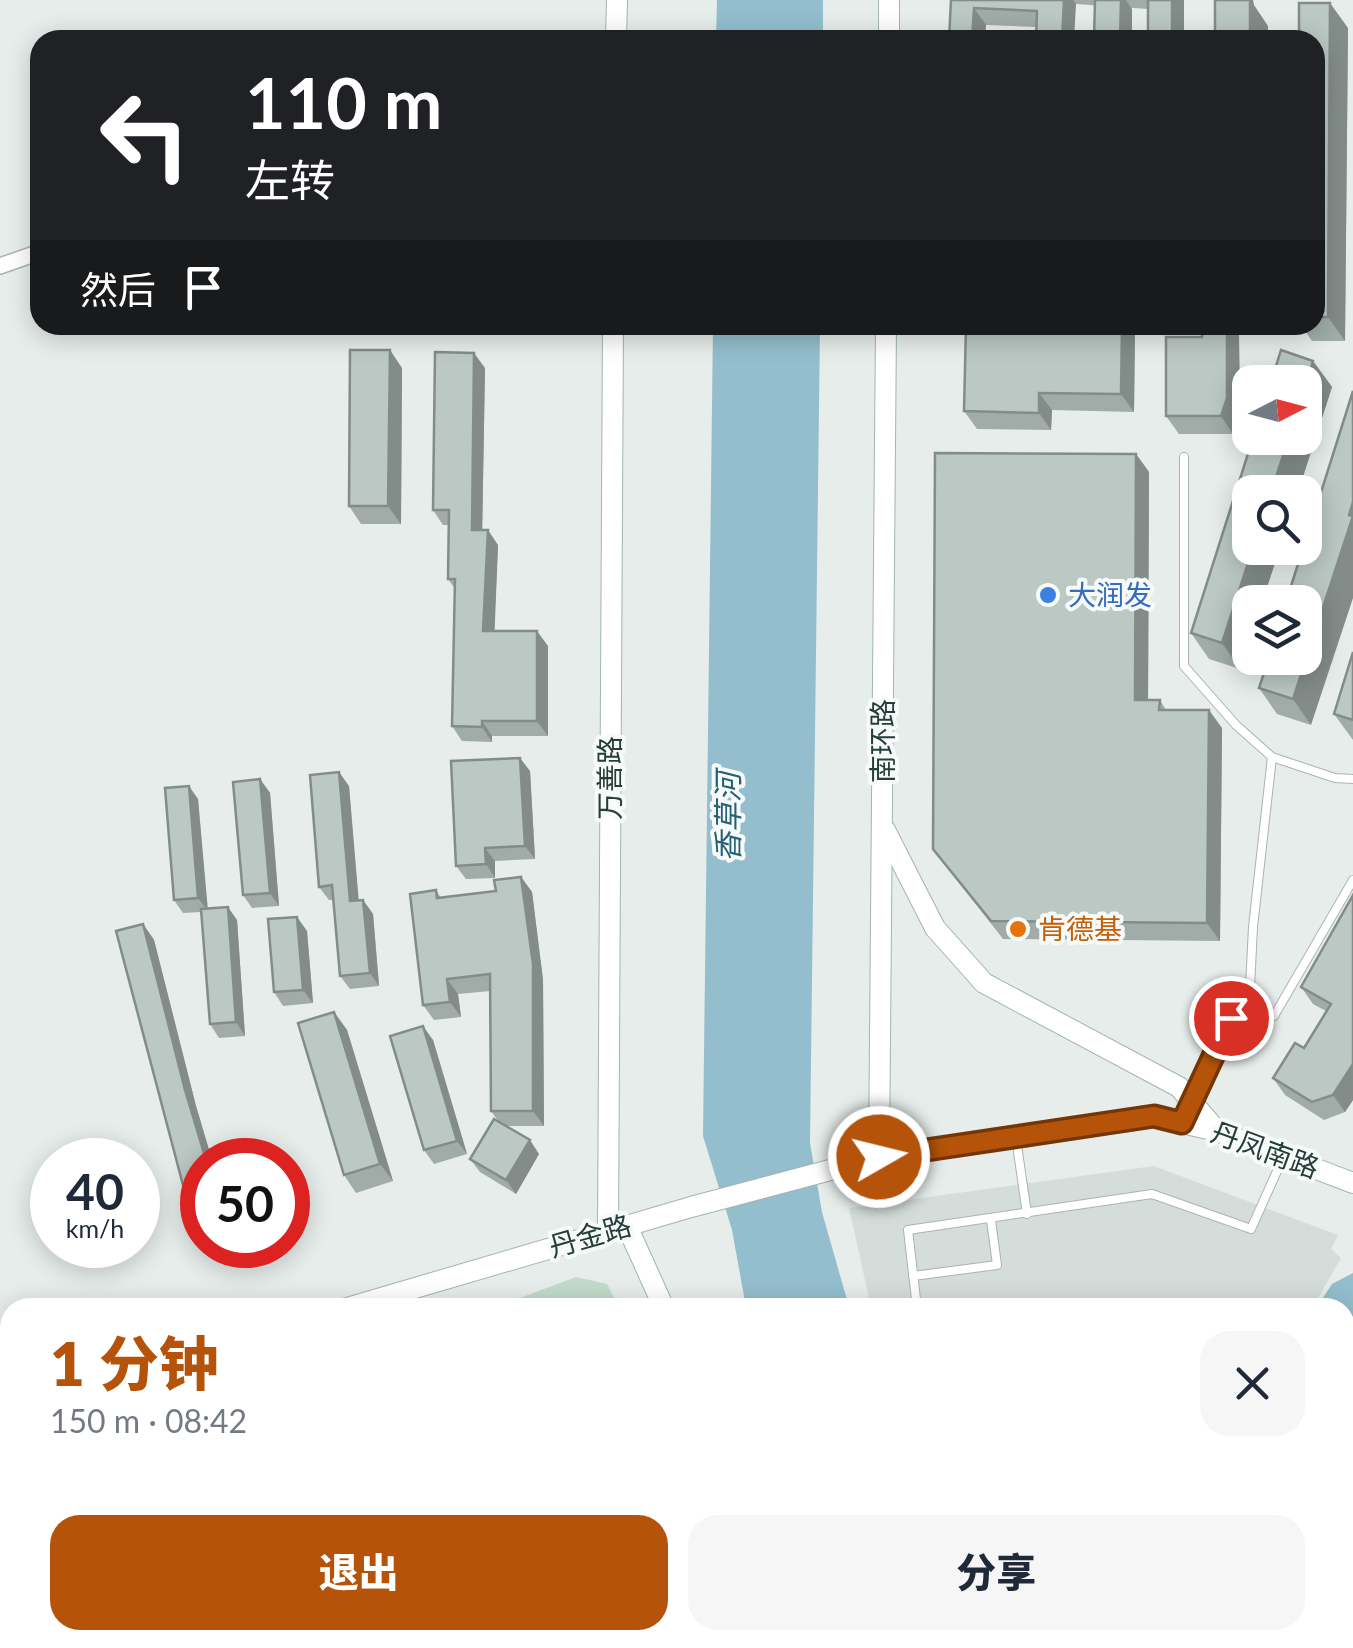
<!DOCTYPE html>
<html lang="zh">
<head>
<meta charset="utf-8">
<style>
  :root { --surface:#fff; --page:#f6f6f7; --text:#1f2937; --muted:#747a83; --accent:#b45309 }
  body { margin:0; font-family:Lato,"Noto Sans SC",sans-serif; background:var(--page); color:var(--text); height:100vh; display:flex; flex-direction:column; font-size:38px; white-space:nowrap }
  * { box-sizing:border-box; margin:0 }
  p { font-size:32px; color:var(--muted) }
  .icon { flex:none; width:55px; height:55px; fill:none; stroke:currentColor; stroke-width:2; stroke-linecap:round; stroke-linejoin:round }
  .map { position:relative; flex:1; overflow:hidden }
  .panel { position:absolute; left:0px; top:1298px; width:1355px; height:352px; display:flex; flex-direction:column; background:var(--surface); border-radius:30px 30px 0 0; box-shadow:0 5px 25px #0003 }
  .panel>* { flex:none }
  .guide { position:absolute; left:30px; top:30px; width:1295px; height:305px; border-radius:30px; box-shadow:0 5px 25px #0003; background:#202124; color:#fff; overflow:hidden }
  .needle { width:65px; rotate:84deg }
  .buttons { position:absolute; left:1232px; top:365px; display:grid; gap:20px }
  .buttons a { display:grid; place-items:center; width:90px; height:90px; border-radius:20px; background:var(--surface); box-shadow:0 5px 25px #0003; font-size:50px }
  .speed { position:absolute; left:30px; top:1138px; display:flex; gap:20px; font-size:50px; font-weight:700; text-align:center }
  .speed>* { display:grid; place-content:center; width:130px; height:130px; border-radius:50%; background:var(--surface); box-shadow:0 5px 25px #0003; line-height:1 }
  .speed small { font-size:25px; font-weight:400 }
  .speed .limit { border:15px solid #d22; background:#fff; color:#111 }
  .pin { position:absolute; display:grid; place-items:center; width:85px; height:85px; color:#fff; margin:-42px; border:5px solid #fff; border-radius:50%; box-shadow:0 2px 10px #0007 }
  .me { position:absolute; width:110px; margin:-55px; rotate:82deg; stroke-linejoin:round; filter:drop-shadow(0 0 8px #0008) }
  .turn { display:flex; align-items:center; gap:35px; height:210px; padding:0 50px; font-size:45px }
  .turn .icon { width:130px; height:130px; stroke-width:2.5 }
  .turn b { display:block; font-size:70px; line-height:85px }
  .then { display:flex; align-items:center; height:95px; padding:0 50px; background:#0003; gap:20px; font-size:38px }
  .round { display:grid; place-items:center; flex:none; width:105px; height:105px; border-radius:30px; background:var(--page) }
  .overview { display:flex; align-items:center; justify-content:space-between; height:170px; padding:0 50px }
  h1 { font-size:60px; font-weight:800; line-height:75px; color:var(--accent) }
  .primary-button { display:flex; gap:20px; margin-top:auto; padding:20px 50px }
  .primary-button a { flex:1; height:115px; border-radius:30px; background:var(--accent); color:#fff; font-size:40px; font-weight:800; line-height:115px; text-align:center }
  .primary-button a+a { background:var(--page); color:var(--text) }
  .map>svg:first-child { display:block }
  .built { fill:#d4ddda }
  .green { fill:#c1dccb }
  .water { fill:#94becd }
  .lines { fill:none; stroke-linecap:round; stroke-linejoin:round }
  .lane-casing { stroke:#a9b5b2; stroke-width:10 }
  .street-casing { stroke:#a9b5b2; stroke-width:18 }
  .secondary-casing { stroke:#a2b5b0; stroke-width:22 }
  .lane { stroke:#fff; stroke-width:8 }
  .street { stroke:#fff; stroke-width:15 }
  .secondary { stroke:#fff; stroke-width:20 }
  .wall { fill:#a1aca9 }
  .shaded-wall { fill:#838c89 }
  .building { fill:#bbc8c4; stroke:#838c89; stroke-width:2.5 }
  .route-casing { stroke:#753606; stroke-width:25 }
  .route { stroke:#b45309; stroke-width:18 }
  .shop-dot { fill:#3f7fe0; stroke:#f6faf9; stroke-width:4 }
  .food-dot { fill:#e8710a; stroke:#f6faf9; stroke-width:4 }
  .labels { text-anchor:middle; stroke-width:8; stroke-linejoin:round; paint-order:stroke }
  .shop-label { font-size:28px; fill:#366cbe; stroke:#f6faf9; text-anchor:start }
  .street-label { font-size:28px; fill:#263e3a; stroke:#f6faf9 }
  .food-label { font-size:28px; fill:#c56008; stroke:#f6faf9; text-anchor:start }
  .water-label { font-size:30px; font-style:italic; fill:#266075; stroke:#f6faf9 }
</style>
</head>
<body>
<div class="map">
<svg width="1353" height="1648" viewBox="0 0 1353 1648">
  <rect width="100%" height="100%" fill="#e6edeb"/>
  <polygon class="built" points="1154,1166 1338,1235 1331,1249 1341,1258 1313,1307 871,1307 849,1208"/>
  <g class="green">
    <polygon points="576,1277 607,1284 619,1307 496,1307"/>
    <polygon points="536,1640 788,1640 793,1648 534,1648"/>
  </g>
  <g class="water">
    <polygon points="717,0 823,0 823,40 716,40"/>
    <polygon points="713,325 820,325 810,1143 822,1212 849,1307 746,1307 732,1230 703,1136"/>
    <polygon points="1353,1273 1353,1371 1345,1384 1345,1308 1317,1307 1332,1284"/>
    <polygon points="888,1640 1020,1640 1026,1648 894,1648"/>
  </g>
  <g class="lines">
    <g class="lane-casing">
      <g id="lane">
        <polyline points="1184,457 1184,666 1236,725 1272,757 1253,927 1250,987 1231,1018 1194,1097"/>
        <polyline points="1272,757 1335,778 1353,779"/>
        <polyline points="1231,1018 1266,1019 1274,1016 1353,880"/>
        <polyline points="1016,1138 1027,1214"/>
        <polyline points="913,1276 997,1265 991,1220"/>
        <polyline points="917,1308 908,1230 1152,1194 1251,1229 1282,1160"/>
      </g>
    </g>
    <g class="street-casing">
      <polyline id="street" points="0,266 40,252"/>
    </g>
    <g class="secondary-casing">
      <g id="secondary">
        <polyline points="616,40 617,0"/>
        <polyline points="889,40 889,0"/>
        <polyline points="885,830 935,928 984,983 1179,1087 1217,1131"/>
        <polyline points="879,1157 886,325"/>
        <polyline points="627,1226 664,1308"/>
        <polyline points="608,1231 613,325"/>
        <polyline points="347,1308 691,1207 879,1157 1155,1117 1217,1131 1353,1183"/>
        <polyline points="0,1414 10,1411"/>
        <polyline points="0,1476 10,1527"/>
        <polyline points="32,1640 33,1648"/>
        <polyline points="825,1640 831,1648"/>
      </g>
    </g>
    <use href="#lane" class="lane"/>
    <use href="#street" class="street"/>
    <use href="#secondary" class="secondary"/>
  </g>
  <g class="wall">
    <polygon points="951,0 1184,0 1184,40 1148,40 1148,9 1076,4 1037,27 986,25 985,40 949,40"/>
    <polygon points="1348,28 1345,341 1312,341 1301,325 1315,325 1315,40"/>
    <polygon points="276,325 315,325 315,326 277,327"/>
    <polygon points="511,325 553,325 553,329 514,328"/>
    <polygon points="966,325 1132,325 1135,330 1134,412 1052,410 1051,430 977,429 964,411"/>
    <polygon points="1203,325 1249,325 1249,335 1239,335 1240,416 1233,434 1179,434 1166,416 1202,337"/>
    <polygon points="1281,350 1313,361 1332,387 1298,492 1250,492 1250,548 1280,548 1262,602 1250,602 1250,640 1240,669 1209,659 1191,633 1253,438 1305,438 1305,382 1271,382"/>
    <polygon points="402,368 401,524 361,524 349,506"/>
    <polygon points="485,368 482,530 498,545 494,631 548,646 548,736 492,736 492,742 462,741 452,726 455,589 448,579 449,525 443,525 433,510"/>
    <polygon points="1136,454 1149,472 1148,700 1160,700 1166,710 1222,728 1220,941 1003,939 933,849"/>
    <polygon points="1353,652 1353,740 1334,714"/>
    <polygon points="1269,658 1311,725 1277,714 1259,688"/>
    <polygon points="530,771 535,859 495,861 495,878 466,879 456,866"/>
    <polygon points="260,779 270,793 279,906 252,908 243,895"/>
    <polygon points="349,786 358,901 363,900 373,914 379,986 350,989 340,976 333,900 329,900 319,887"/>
    <polygon points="198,799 207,908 237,920 245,1036 219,1038 210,1024 201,912 183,913 174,900"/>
    <polygon points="521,877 532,892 543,980 544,1126 506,1126 539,1154 516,1194 480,1172 470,1159 498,1121 491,1111 490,991 458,994 461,1017 434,1020 423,1005 436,890 441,898 496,891"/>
    <polygon points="1353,895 1353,1100 1345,1112 1324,1120 1285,1095 1273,1078 1304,1048 1326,1011 1313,1004 1301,987"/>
    <polygon points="143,924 154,940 196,1106 212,1160 202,1160 202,1237 193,1223"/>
    <polygon points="307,931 313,1003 283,1006 274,992"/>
    <polygon points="334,1012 347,1030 393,1181 356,1193 344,1175"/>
    <polygon points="433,1040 467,1154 434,1164 424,1150"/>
  </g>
  <g class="shaded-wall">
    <polygon points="1064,0 1073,0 1076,4 1074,40 1062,40"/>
    <polygon points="1121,0 1126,0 1132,9 1132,40 1120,40"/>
    <rect x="1172" y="0" width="12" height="40"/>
    <polygon points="1235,0 1253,0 1254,5 1268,26 1268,40 1250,40"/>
    <polygon points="1330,3 1348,28 1345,341 1328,317"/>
    <polygon points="974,8 986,25 985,40 972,40"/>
    <polygon points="1122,325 1132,325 1135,330 1134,412 1121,394"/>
    <polygon points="1227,325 1232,325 1239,335 1240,416 1233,434 1221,416"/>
    <polygon points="1242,325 1249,325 1249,335"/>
    <polygon points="390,350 402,368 401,524 388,506"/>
    <polygon points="474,353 485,368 482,545 472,530"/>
    <polygon points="1313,361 1332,387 1298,492 1271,492 1289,438 1305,438 1305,387"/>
    <polygon points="1039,393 1052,410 1051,430 1039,413"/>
    <polygon points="1136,454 1149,472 1148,717 1135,700"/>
    <polygon points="1353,502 1353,598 1311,725 1293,699"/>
    <polygon points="488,530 498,545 494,646 483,631"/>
    <polygon points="1253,548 1280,548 1262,602 1250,602 1250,640 1240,669 1222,643"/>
    <polygon points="537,631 548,646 548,736 537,721"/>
    <polygon points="1209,710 1222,728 1220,941 1207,923"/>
    <polygon points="482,721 492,736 492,742 482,727"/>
    <polygon points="520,758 530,771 535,859 525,846"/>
    <polygon points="339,772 349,786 360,915 350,901"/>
    <polygon points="260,779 270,793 279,906 270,893"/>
    <polygon points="189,786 198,799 208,911 198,898"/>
    <polygon points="485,848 495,861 495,878 486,864"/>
    <polygon points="521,877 532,892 543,980 544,1126 533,1111"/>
    <polygon points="363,900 373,914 379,986 370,973"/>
    <polygon points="228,907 237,920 245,1036 236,1022"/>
    <polygon points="297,917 307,931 313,1003 303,990"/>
    <polygon points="143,924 154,940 196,1106 212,1160 206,1160 185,1090"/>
    <polygon points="447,979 458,994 461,1017 450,1002"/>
    <polygon points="334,1012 347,1030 393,1181 380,1164"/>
    <polygon points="423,1026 433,1040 467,1154 457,1141"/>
    <polygon points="1353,1064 1353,1100 1345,1112 1333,1095"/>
    <polygon points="530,1140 539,1154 516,1194 506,1180"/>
    <polygon points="1353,1502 1353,1530 1345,1518"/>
    <polygon points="1353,1538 1353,1575 1345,1591 1345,1554"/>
    <polygon points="133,1640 139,1640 144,1648 135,1648"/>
    <polygon points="299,1640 307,1640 308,1648 300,1648"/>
    <polygon points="469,1640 485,1640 483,1648 468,1648"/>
    <polygon points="1227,1640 1238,1640 1234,1648 1222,1648"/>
    <polygon points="1283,1640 1299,1640 1296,1648 1281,1648"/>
  </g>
  <g class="building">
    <polygon points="951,0 1064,0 1062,40 1036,40 1037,11 974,8 972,40 949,40"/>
    <polygon points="1095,0 1121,0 1120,40 1094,40"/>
    <rect x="1148" y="0" width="24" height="40"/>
    <rect x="1215" y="0" width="35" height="40"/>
    <polygon points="1299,3 1330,3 1328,317 1315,317 1315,40 1299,40"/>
    <polygon points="966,325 1122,325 1121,394 1039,393 1039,413 964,411"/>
    <polygon points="1203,325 1227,325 1227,398 1221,416 1166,416 1166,337 1202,337"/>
    <polygon points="350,350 390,350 388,506 349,506"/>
    <polygon points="1281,350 1313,361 1305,387 1305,382 1271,382"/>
    <polygon points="435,352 474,353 472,530 488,530 483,631 537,631 537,721 482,721 482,727 452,726 455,579 448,579 449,510 433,510"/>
    <polygon points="1353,391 1353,502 1349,515 1353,516 1293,699 1259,688 1269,658 1305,658 1305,602 1286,602 1303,548 1305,548 1305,543"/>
    <polygon points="1253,438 1289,438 1271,492 1250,492 1250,548 1253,548 1222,643 1191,633"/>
    <polygon points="935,453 1136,454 1135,700 1160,700 1159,710 1209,710 1207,923 991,921 933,849"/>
    <polygon points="1353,652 1353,720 1334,714"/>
    <polygon points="520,758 525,846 485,848 486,864 456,866 451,761"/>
    <polygon points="339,772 350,901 363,900 370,973 340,976 332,885 319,887 310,775"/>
    <polygon points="260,779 270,893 243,895 233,782"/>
    <polygon points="189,786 198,898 174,900 165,788"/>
    <polygon points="521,877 533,964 533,1111 491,1111 490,974 447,979 450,1002 423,1005 410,894 436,890 437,898 496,891 494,880"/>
    <polygon points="1353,895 1353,1064 1333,1095 1312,1102 1273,1078 1295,1043 1304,1048 1331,1004 1301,987"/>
    <polygon points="228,907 236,1022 210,1024 201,909"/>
    <polygon points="297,917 303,990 274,992 268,919"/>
    <polygon points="143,924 185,1090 206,1160 202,1160 202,1220 193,1223 116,931"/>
    <polygon points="334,1012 380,1164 344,1175 298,1023"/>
    <polygon points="423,1026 457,1141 424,1150 390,1036"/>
    <polygon points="494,1119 530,1140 506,1180 470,1159"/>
    <polygon points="1346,1478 1353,1482 1353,1502 1345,1517"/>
    <polygon points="1345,1518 1353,1522 1353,1538 1345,1554"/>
    <polygon points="80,1640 133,1640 135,1648 81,1648"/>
    <polygon points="260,1640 299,1640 300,1648 261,1648"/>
    <polygon points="432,1640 469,1640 468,1648 430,1648"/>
    <polygon points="1208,1640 1227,1640 1222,1648 1212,1648 1206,1644"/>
    <polygon points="1263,1640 1283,1640 1281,1648 1261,1648"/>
  </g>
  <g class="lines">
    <g class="route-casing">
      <polyline id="route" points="879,1157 1154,1116 1182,1123 1231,1018"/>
    </g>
    <use href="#route" class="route"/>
  </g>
  <circle class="shop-dot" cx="1048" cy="595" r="10"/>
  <circle class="food-dot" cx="1018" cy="929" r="10"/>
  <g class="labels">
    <g class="shop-label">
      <text x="1068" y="605">大润发</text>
    </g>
    <g class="street-label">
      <text transform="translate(883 741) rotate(-90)" y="10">南环路</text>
      <text transform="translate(610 778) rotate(-90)" y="10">万善路</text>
      <text transform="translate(1265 1150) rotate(20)" y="10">丹凤南路</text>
      <text transform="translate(590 1236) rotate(-16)" y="10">丹金路</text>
    </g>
    <g class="food-label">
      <text x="1038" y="939">肯德基</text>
    </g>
    <g class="water-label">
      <text transform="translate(729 817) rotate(-90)" y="10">香草河</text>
    </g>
  </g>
</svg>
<div class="buttons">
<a><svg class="needle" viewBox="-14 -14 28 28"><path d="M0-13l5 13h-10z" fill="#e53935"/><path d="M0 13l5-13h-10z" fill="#747a83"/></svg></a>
<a><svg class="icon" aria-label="search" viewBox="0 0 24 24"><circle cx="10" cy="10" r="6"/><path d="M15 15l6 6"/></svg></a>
<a><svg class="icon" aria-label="layers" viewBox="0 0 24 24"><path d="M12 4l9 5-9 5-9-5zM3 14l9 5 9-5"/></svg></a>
</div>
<div class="speed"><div>40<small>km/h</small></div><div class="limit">50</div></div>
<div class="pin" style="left:1231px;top:1018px;background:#d93025"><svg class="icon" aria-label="arrive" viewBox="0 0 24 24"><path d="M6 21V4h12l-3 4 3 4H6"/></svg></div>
<svg class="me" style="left:879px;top:1157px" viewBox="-20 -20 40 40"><circle r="17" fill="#b45309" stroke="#fff" stroke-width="3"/><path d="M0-11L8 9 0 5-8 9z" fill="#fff"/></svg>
<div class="guide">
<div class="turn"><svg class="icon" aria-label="left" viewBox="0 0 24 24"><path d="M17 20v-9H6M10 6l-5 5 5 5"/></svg><div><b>110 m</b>左转</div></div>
<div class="then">然后<svg class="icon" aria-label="arrive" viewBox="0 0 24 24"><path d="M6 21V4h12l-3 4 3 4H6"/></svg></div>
</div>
<section class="panel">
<div class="overview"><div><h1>1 分钟</h1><p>150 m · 08:42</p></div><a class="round"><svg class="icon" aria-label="close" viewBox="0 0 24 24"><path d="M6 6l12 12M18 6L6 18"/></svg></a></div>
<div class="primary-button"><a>退出</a><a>分享</a></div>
</section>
</div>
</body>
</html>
